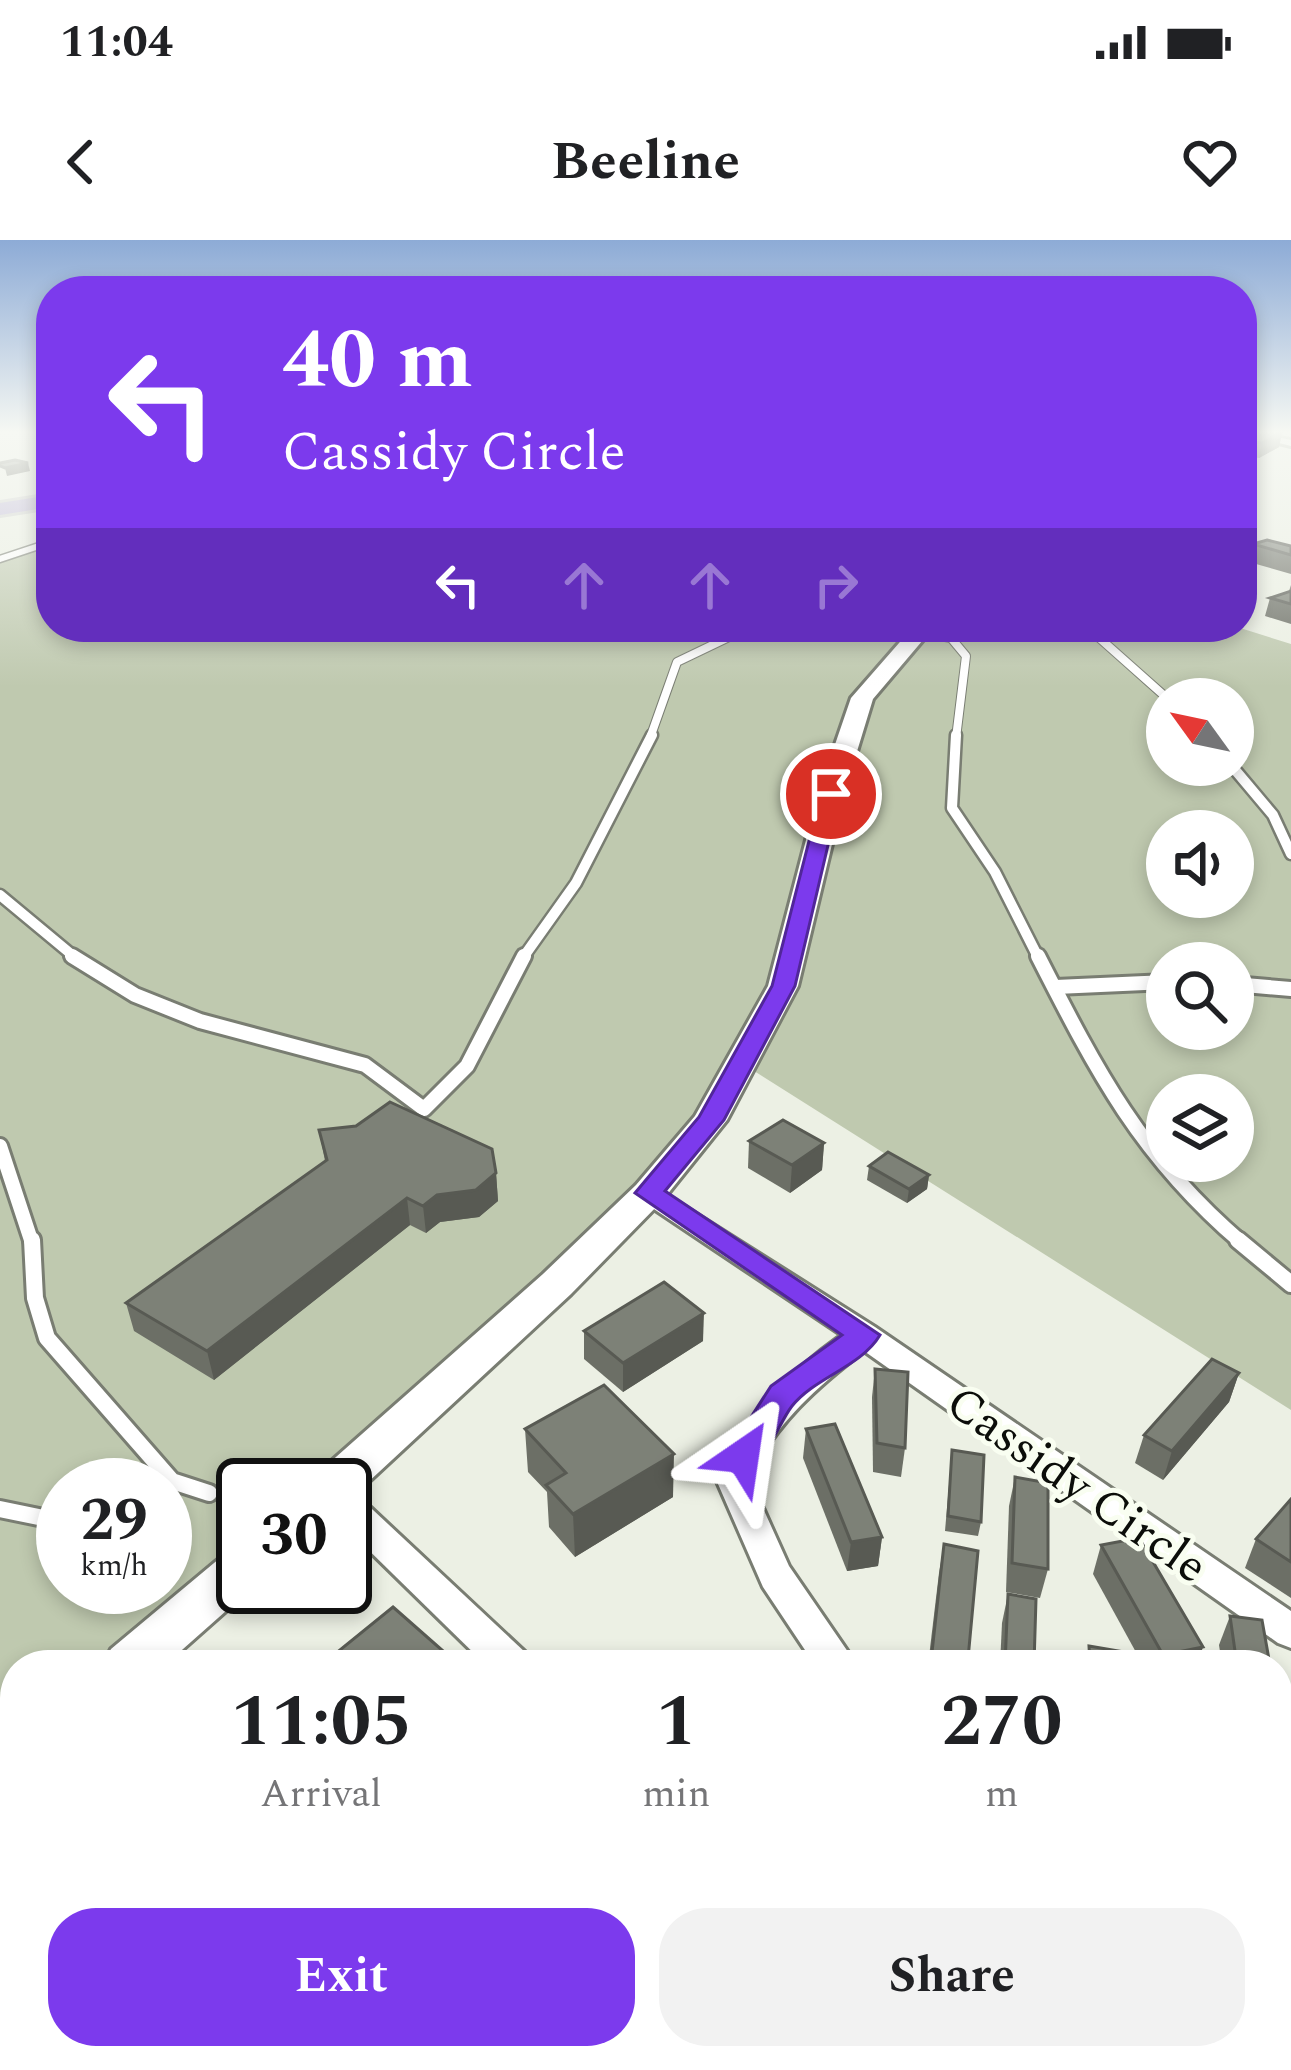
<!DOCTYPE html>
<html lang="en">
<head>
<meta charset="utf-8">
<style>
  :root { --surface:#fff; --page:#f2f2f2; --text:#202124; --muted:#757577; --accent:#7c3aed }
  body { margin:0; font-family:Spectral,serif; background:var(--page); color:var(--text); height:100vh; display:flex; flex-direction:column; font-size:45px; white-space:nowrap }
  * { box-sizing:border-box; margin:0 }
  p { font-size:39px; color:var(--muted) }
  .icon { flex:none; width:66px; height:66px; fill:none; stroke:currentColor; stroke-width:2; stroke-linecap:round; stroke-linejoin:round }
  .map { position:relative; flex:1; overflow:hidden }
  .sheet { position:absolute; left:0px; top:1410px; width:1293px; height:420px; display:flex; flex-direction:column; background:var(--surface); border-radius:48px 48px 0 0; box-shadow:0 6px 18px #0003 }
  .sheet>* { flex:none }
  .hud { position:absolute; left:36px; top:36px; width:1221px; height:366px; border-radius:48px; box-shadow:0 6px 18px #0003; background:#7c3aed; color:#fff; overflow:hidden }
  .needle { width:78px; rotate:303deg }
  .fabs { position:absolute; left:1146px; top:438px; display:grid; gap:24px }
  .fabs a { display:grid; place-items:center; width:108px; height:108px; border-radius:50%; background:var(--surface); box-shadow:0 6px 18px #0003; font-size:60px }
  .speed { position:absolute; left:36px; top:1218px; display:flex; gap:24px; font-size:60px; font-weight:700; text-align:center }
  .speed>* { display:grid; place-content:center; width:156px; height:156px; border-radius:50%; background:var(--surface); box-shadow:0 6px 18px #0003; line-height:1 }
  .speed small { font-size:30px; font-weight:400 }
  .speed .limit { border:6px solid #111; border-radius:18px; background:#fff; color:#111 }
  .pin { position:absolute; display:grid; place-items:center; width:102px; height:102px; color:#fff; margin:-51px; border:6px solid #fff; border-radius:50%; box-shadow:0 3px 12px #0007 }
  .me { position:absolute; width:132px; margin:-66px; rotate:32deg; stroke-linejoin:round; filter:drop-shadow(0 0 9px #0008) }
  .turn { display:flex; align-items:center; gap:42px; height:252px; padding:0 48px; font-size:54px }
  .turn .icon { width:156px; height:156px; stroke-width:2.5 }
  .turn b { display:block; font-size:84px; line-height:102px }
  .lanes { display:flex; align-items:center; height:114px; padding:0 48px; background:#0003; justify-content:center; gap:60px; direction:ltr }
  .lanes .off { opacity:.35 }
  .eta { display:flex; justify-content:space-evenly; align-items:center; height:204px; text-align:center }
  .eta b { font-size:72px; font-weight:700; line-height:84px }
  .button { display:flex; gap:24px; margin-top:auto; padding:24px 48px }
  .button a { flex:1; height:138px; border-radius:48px; background:var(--accent); color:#fff; font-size:48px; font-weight:700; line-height:138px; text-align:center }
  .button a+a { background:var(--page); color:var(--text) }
  .status { display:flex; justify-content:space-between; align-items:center; height:84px; padding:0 60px; background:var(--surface); direction:ltr }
  .status svg { height:33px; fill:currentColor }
  header { display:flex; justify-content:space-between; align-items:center; height:156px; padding:0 48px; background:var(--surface); font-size:54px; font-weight:700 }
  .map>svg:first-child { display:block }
  .green { fill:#bfc9af; fill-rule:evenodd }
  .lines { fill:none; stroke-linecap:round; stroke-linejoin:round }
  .service-far4-casing { stroke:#797d72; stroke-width:9 }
  .service-far3-casing { stroke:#797d72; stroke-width:10 }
  .service-far2-casing { stroke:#797d72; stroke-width:15 }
  .service-far1-casing { stroke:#797d72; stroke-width:20 }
  .service-casing { stroke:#797d72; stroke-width:22 }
  .minor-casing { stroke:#797d72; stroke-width:6 }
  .tertiary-casing { stroke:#797d72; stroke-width:6 }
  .primary-casing { stroke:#cecfce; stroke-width:6 }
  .service-far4 { stroke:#fff; stroke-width:6 }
  .service-far3 { stroke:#fff; stroke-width:8 }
  .service-far2 { stroke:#fff; stroke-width:10 }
  .service-far1 { stroke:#fff; stroke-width:14 }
  .service { stroke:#fff; stroke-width:16 }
  .minor { fill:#fff; fill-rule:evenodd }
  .tertiary { fill:#fff; fill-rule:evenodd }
  .primary { fill:#b9b0d6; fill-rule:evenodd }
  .wall { fill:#6c6f66 }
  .shaded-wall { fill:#585a53 }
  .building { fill:#7d8177; stroke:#585a53; stroke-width:3 }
  .route { fill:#7c3aed; stroke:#51269a; stroke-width:3 }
  .labels { text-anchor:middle; stroke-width:10; stroke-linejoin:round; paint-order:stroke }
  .near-street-label { font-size:48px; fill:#0b0d09; stroke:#f9fef1 }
</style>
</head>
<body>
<div class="status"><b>11:04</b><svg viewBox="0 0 49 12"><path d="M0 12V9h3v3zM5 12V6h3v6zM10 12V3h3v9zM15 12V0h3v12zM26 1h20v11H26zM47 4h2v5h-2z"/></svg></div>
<header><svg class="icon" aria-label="back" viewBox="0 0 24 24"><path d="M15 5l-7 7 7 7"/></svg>Beeline<svg class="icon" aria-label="heart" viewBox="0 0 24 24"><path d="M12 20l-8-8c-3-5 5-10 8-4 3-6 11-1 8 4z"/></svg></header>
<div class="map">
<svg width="1291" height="1830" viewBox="0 0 1291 1830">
  <rect width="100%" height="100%" fill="#ecf0e4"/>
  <path class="green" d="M 51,300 L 51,387 L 1237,387 L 1291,404 L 1291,1170 L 743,824 L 710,880 L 335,1245 L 243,1245 L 243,1327 L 129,1425 L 15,1425 L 15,1519 L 0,1531 L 0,318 ZM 1167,459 L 1233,459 L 1233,525 L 1167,525 ZM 1167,591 L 1233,591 L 1233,657 L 1167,657 ZM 1167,723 L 1233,723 L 1233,789 L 1167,789 ZM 1167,855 L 1233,855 L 1233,921 L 1167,921 ZM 63,1245 L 165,1245 L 165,1347 L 63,1347 Z"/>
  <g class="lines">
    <g class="service-far4-casing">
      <polyline id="service-far4" points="0,319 51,302"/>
    </g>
    <g class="service-far3-casing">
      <g id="service-far3">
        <polyline points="885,387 951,398 966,416 956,498"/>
        <polyline points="1087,387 1168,459"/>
        <polyline points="650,498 677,422 750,387"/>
      </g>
    </g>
    <g class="service-far2-casing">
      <g id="service-far2">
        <polyline points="956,495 952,568 995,632 1039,719"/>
        <polyline points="1231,525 1273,575 1291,614"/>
        <polyline points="0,655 77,719"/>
        <polyline points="522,719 576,643 652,495"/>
      </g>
    </g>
    <g class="service-far1-casing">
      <g id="service-far1">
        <polyline points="72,716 135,755 200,781 365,825 424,869 467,826 524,716"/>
        <path d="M 1038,716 C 1097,832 1141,917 1242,1003"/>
        <polyline points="1233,744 1291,749"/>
        <polyline points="1056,747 1167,742"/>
        <polyline points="0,906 32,1003"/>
      </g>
    </g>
    <g class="service-casing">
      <g id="service">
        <polyline points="32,1000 35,1058 47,1098 172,1241 209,1253"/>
        <polyline points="1238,1000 1291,1044"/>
        <polyline points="0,1269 63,1282"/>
      </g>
    </g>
    <g class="minor-casing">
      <g id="minor">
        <polygon points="1242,190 1291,200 1291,206 1242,194"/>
        <path d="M 649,944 L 875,1087 L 1291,1371 L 1291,1408 L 1278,1403 L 864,1111 C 816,1147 777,1183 749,1237 L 789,1326 L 857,1425 L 815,1425 L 763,1347 L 715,1237 C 747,1176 786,1135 842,1095 L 639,959 L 635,953 L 639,947 Z"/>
        <polygon points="345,1251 357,1255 526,1413 531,1425 486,1425 345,1287"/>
        <polygon points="1278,1731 1291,1736 1291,1789 1278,1784"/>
        <polygon points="628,1815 676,1815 682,1830 634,1830"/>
      </g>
    </g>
    <g class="tertiary-casing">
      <g id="tertiary">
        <polygon points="913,387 934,387 873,459 844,554 798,746 727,880 662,961 571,1054 351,1258 345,1260 345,1245 312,1245 319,1232 543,1034 636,945 695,876 768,746 818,554 851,458"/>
        <polygon points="243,1307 243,1347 253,1347 165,1425 103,1425 111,1409 226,1313"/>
        <polygon points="15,1494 15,1551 0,1556 0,1500"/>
      </g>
    </g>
    <g class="primary-casing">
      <polygon id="primary" points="51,255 51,267 0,275 0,263"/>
    </g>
    <use href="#service-far4" class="service-far4"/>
    <use href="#service-far3" class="service-far3"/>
    <use href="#service-far2" class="service-far2"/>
    <use href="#service-far1" class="service-far1"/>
    <use href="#service" class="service"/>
    <use href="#minor" class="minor"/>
    <use href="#tertiary" class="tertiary"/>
    <use href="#primary" class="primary"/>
  </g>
  <g class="wall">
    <polygon points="1282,192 1279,207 1259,218 1242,215 1242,198"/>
    <polygon points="1253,304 1291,306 1291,334 1249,322"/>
    <polygon points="1291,345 1291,384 1265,376 1270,358 1289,351"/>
    <polygon points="319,890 496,933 498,961 479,977 440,982 426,993 410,985 214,1140 134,1091 126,1063 325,921"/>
    <polygon points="749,901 824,903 822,930 790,953 748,928"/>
    <polygon points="869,926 929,935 927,949 907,963 867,940"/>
    <polygon points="584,1091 703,1101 623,1152 584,1119"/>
    <polygon points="875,1129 905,1208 901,1237 873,1232 872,1157"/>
    <polygon points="1239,1133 1229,1162 1163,1240 1135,1223 1144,1195"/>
    <polygon points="525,1189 673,1257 575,1317 549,1287 547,1252 528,1232"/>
    <polygon points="806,1189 882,1297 878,1326 847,1331 803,1218"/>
    <polygon points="952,1210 981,1282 978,1296 945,1291"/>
    <polygon points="1015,1237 1048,1329 1040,1358 1006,1352 1009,1266"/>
    <polygon points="1291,1259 1291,1358 1245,1328 1256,1299"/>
    <polygon points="944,1304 968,1419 967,1425 928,1425 939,1333"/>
    <polygon points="1101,1305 1197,1425 1143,1425 1093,1334"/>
    <polygon points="1008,1354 1034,1425 1000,1425 1002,1383"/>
    <polygon points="1230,1376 1270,1425 1222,1425 1219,1405"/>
    <polygon points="1278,1565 1291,1579 1291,1672 1288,1673 1278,1662"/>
    <polygon points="1285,1808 1291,1830 1272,1830"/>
    <polygon points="715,1815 873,1815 889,1830 729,1830"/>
    <polygon points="905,1815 934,1815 922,1830 920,1830"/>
    <polygon points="1155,1815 1209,1815 1210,1830 1156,1830"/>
  </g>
  <g class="shaded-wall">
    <polygon points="1282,192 1279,207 1259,218 1262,203"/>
    <polygon points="28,223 30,231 7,236 5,228"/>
    <polygon points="1251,298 1247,316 1242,320 1242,305"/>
    <polygon points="1251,360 1247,379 1242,382 1242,365"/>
    <polygon points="824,903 822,930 790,953 792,925"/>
    <polygon points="496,933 498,961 479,977 440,982 426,993 423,966 437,955"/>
    <polygon points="929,935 927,949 907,963 909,949"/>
    <polygon points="407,958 410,985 214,1140 207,1111"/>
    <polygon points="704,1073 703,1101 623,1152 623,1123"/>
    <polygon points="1239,1133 1229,1162 1163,1240 1172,1211"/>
    <polygon points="674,1214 673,1257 575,1317 573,1274"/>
    <polygon points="882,1297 878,1326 847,1331 851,1302"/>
    <polygon points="1203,1407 1197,1425 1160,1425 1163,1415"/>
    <polygon points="926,1815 934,1815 922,1830"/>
  </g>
  <g class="building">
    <polygon points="1257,190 1273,190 1282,192 1262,203 1242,200"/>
    <polygon points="15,220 28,223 5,228 0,226 0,223"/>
    <polygon points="1267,300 1291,306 1291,315 1253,304"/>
    <polygon points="1291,351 1291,364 1270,358"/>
    <polygon points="390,862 492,909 496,933 476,950 437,955 423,966 407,958 207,1111 126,1063 327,920 319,890 356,886"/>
    <polygon points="783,880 824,903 792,925 749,901"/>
    <polygon points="888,912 929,935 909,949 869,926"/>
    <polygon points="664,1042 704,1073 623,1123 584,1091"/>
    <polygon points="1212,1119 1239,1133 1172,1211 1144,1195"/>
    <polygon points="875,1129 908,1132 905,1208 877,1203"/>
    <polygon points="604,1145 674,1214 573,1274 546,1245 566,1233 525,1189"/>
    <polygon points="835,1184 882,1297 851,1302 806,1189"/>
    <polygon points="952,1210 984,1215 981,1282 948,1276"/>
    <polygon points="1015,1237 1048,1243 1048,1329 1012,1323"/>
    <polygon points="1291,1259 1291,1322 1256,1299"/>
    <polygon points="1139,1298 1203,1407 1163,1415 1101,1305"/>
    <polygon points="944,1304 978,1311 968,1419 932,1412"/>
    <polygon points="1008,1354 1036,1359 1034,1425 1005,1425"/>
    <polygon points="393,1367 459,1425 328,1425 325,1422"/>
    <polygon points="1230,1376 1262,1380 1270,1425 1237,1425"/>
    <polygon points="1089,1406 1136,1414 1136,1425 1090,1425"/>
    <polygon points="1278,1565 1291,1579 1291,1633 1278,1618"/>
    <polygon points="1285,1808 1291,1810 1291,1830 1286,1830"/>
    <polygon points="755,1815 873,1815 889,1830 769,1830"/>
    <polygon points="1169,1815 1209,1815 1210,1830 1169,1830"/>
  </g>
  <linearGradient id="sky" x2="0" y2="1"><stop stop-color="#8dabd6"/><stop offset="0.43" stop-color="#f6f8f3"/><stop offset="1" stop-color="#f6f8f3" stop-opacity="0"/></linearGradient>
  <rect width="1291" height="447" fill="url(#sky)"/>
  <path class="route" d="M 831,548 L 840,554 L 795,746 L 724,880 L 665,951 L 880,1095 C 861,1127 815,1137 792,1166 C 775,1188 764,1236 731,1225 L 726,1216 L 771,1146 L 842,1095 L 635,953 L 699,877 L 772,746 L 821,554 Z"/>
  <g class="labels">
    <g class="near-street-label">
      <text transform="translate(1078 1243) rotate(35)" y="17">Cassidy Circle</text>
    </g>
  </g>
</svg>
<div class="fabs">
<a><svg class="needle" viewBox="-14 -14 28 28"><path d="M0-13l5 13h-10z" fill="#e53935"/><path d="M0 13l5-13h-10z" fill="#757577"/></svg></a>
<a><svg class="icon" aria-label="sound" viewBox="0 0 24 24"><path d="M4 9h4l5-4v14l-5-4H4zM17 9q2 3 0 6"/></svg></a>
<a><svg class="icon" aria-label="search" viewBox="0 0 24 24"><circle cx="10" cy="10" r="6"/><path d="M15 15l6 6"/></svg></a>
<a><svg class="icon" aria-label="layers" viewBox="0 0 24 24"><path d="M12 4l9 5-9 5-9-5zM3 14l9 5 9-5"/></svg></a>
</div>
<div class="speed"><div>29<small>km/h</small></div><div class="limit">30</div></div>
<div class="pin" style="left:831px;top:554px;background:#d93025"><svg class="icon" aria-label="arrive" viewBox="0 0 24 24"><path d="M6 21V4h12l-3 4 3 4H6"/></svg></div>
<svg class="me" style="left:743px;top:1216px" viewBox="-20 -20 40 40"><path d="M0-17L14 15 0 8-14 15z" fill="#7c3aed" stroke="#fff" stroke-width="4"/></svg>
<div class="hud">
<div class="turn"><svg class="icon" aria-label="left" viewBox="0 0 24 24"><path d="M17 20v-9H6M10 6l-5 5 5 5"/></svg><div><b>40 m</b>Cassidy Circle</div></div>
<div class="lanes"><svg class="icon" aria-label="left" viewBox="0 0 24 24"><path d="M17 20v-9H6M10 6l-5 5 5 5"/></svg><svg class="icon off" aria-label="ahead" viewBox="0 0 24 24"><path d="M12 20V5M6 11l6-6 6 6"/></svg><svg class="icon off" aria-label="ahead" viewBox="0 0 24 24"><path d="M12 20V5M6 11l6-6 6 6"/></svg><svg class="icon off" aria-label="right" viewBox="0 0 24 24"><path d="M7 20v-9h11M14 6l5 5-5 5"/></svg></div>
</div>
<section class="sheet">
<div class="eta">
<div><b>11:05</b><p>Arrival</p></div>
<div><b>1</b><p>min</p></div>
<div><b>270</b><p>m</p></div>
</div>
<div class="button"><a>Exit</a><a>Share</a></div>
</section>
</div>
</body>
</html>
